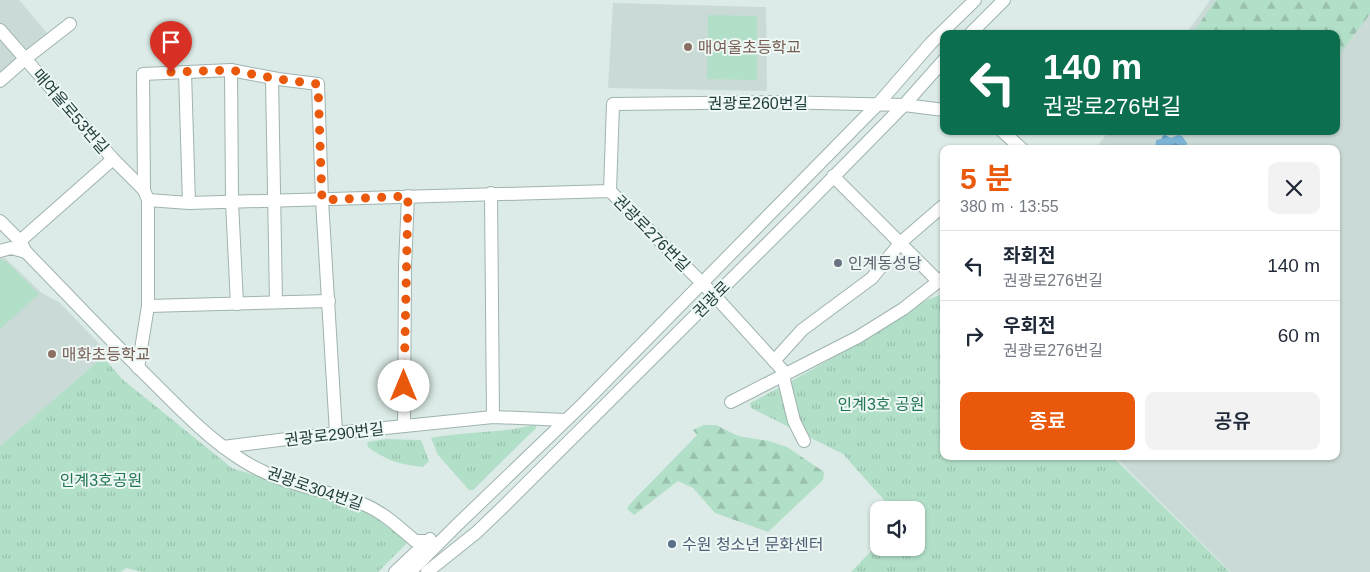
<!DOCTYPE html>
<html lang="ko">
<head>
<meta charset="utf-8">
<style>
  :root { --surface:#fff; --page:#f2f2f3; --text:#1f2937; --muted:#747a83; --line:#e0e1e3; --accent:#ea580c }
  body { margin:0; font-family:Arial,"Noto Sans KR",sans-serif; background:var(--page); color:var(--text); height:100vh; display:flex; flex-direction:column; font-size:19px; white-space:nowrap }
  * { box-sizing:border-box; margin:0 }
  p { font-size:16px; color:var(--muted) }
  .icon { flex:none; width:28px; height:28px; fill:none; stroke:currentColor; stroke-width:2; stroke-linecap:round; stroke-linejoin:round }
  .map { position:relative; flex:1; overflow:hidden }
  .panel { position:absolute; left:940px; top:145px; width:400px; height:315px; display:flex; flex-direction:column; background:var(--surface); border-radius:10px; box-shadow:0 1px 4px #0004 }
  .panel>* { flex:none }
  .hud { position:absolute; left:940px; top:30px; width:400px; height:105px; border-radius:10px; box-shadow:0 1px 4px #0004; background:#0b6e4f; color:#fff; overflow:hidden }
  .controls { position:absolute; left:870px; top:501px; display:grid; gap:10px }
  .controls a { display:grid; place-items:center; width:55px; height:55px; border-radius:10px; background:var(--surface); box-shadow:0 1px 4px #0004; font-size:25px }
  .pin { position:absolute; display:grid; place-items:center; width:42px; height:42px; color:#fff; margin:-51px -21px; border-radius:50% 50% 50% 0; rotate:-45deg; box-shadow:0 0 5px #0007 }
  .pin .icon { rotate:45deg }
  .me { position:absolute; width:55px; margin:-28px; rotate:0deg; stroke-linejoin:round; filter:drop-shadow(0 0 4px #0008) }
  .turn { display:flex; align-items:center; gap:18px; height:105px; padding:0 20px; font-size:22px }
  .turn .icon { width:65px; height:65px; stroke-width:2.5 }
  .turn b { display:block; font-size:35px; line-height:42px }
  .round { display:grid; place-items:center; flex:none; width:52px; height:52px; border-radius:10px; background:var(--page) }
  .headline { display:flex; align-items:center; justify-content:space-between; height:85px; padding:0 20px }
  h1 { font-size:30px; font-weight:600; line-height:38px; color:var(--accent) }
  .button { display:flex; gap:10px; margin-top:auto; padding:10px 20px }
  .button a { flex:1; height:58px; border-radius:10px; background:var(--accent); color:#fff; font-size:20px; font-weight:600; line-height:58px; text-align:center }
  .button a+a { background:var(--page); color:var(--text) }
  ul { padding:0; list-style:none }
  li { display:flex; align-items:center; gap:15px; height:70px; padding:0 20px; border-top:1px solid var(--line) }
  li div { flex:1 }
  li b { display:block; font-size:19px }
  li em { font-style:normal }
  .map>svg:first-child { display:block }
  .built { fill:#cadad7 }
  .forest { fill:url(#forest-firs) }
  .park { fill:url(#park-tufts) }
  .pitch { fill:#b2dfc8 }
  .water { fill:url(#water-ripples) }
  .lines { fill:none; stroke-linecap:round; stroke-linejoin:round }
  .minor-casing { stroke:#9fb3b0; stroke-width:14 }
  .minor { stroke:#fff; stroke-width:12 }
  .route { stroke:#ea580c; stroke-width:9; stroke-dasharray:0 16.2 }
  .education-dot { fill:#8d6e63; stroke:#edf7f4; stroke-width:2 }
  .worship-dot { fill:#6b7280; stroke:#edf7f4; stroke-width:2 }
  .service-dot { fill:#5c6f8a; stroke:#edf7f4; stroke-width:2 }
  .labels { text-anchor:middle; stroke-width:4; stroke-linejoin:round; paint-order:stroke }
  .education-label { font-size:16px; fill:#785e54; stroke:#edf7f4; text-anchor:start }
  .street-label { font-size:16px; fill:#1d3b3a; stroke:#edf7f4 }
  .worship-label { font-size:16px; fill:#5b616d; stroke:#edf7f4; text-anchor:start }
  .park-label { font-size:16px; fill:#237655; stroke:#edf7f4 }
  .service-label { font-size:16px; fill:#4e5e75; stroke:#edf7f4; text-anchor:start }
</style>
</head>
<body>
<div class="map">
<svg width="1370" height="572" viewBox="0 0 1370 572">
  <defs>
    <pattern id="forest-firs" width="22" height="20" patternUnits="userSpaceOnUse" patternTransform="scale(1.25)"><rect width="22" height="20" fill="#b2dfc8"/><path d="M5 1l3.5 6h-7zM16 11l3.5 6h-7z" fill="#99c0ad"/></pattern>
    <pattern id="park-tufts" width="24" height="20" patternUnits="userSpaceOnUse" patternTransform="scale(1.25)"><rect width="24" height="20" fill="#b2dfc8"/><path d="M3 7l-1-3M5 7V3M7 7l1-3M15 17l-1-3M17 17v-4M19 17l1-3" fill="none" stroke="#99c0ad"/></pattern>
    <pattern id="water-ripples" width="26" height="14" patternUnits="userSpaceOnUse" patternTransform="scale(1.25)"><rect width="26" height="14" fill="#7db5d7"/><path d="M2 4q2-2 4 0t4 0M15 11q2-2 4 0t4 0" fill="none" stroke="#6694af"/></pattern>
  </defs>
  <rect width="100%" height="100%" fill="#dcebe7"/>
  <g class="built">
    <polygon points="0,0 19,0 47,33 18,58 0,78"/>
    <polygon points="1210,0 1370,0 1370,572 1231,572 1114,456 1336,456 1336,149 1095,149 1109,131 1336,131 1336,34 1186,34"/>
    <polygon points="613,3 766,7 767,91 608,88"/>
    <polygon points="0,258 5,258 42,293 60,303 106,351 103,357 0,446"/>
  </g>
  <g class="forest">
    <polygon points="1216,0 1370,0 1370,14 1336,58 1336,34 1192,34"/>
    <polygon points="704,425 716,425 738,436 769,441 787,447 824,472 823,480 768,532 715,513 693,488 678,481 634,515 627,509 629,505 697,435 693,430"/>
  </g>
  <g class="park">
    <path d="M 944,294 L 944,456 L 1112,456 L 1230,572 L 851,572 L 879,543 L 879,548 L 916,548 L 916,510 L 893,510 L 843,454 L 751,408 L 750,403 C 796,379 840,354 884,328 C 904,316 921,299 944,294 Z"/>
    <polygon points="103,357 122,379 232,468 368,512 408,542 378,572 142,572 126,568 121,572 0,572 0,446"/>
    <path d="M 533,425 L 536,426 L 536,428 L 473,490 L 469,490 L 438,455 L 431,438 C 465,431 499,434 533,425 Z"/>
    <path d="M 386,439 L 421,440 L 429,461 L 423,467 C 401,465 385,460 368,447 L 367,442 Z"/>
  </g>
  <g class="pitch">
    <polygon points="708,15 757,16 757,80 707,79"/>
    <polygon points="0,259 7,262 39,294 0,329"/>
  </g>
  <polygon class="water" points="1164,134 1171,138 1178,135 1182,136 1187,143 1186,149 1155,149 1156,140 1161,139"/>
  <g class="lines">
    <g class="minor-casing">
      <g id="minor">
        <polyline points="0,30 113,159 144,190"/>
        <polyline points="970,34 1004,0"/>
        <polyline points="231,70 232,202 237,304"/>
        <polyline points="185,72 189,203"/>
        <polyline points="272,78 276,302"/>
        <polyline points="0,81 25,59 70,24"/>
        <polyline points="1002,131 1022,149"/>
        <polyline points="833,176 938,281"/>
        <polyline points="610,191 613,104 775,102 904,105 944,110"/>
        <polyline points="491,193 493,417"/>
        <polyline points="148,200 189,203 610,191 715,296 786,374"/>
        <path d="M 0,221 L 20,241 L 26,252 C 69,296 112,342 156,385 C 183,412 209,439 242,460 C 279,484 322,489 363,504 C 383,512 399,527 415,541 L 428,541"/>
        <polyline points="20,241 113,159"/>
        <polyline points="0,251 11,248 26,252"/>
        <polyline points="148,306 329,301"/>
        <polyline points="774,361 802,330 872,278 900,243 944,205"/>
        <polyline points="138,368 148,306 148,200 144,190 143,74 231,70 278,79 318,84 322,200 336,433"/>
        <polyline points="783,376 794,421 804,441"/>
        <polyline points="731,402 858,337 903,309 944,277"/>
        <polyline points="404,426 405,266 408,196"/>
        <polyline points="223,447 336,433 493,417 566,420"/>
        <polyline points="395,572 430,539"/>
        <polyline points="410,572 457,525 584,403 878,104 931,43 975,0"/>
        <polyline points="427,572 477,532 504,506 800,211 904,105 944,60"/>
      </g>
    </g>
    <use href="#minor" class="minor"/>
  </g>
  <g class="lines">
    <polyline class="route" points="171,72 231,70 278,79 318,84 322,200 408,196 404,386"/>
  </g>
  <g class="education-dot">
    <circle cx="688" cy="47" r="5"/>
    <circle cx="52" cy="354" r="5"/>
  </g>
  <circle class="worship-dot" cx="838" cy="263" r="5"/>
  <circle class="service-dot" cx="672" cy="544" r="5"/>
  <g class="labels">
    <g class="education-label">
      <text x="698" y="53">매여울초등학교</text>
      <text x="62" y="360">매화초등학교</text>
    </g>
    <g class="street-label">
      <text x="758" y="109">권광로260번길</text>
      <text transform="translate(71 111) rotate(49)" y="6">매여울로53번길</text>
      <text transform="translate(652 233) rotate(45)" y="6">권광로276번길</text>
      <text transform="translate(711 299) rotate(-45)" y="6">권광로</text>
      <text transform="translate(334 434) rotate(-7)" y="6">권광로290번길</text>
      <text transform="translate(315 488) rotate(19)" y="6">권광로304번길</text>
    </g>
    <g class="worship-label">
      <text x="848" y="269">인계동성당</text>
    </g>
    <g class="park-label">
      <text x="881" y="410">인계3호 공원</text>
      <text x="101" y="486">인계3호공원</text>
    </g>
    <g class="service-label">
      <text x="682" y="550">수원 청소년 문화센터</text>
    </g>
  </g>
</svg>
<div class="controls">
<a><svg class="icon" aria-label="sound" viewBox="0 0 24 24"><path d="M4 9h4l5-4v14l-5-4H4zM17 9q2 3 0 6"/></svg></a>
</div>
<div class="pin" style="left:171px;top:72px;background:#d93025"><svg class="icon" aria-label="arrive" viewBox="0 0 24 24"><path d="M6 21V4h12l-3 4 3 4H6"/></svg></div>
<svg class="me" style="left:404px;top:386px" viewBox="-20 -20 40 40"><circle r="19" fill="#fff"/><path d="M0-13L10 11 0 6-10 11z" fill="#ea580c"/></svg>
<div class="hud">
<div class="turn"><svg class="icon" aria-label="left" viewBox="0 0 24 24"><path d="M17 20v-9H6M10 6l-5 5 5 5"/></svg><div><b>140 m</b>권광로276번길</div></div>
</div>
<section class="panel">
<div class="headline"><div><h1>5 분</h1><p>380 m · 13:55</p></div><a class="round"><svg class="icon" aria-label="close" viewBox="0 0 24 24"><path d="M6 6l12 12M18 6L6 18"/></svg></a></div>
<ul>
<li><svg class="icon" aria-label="left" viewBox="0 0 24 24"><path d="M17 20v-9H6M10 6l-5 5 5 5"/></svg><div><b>좌회전</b><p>권광로276번길</p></div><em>140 m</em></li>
<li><svg class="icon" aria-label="right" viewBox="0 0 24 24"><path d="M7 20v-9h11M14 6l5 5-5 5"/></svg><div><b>우회전</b><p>권광로276번길</p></div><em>60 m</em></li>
</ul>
<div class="button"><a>종료</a><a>공유</a></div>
</section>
</div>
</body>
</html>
